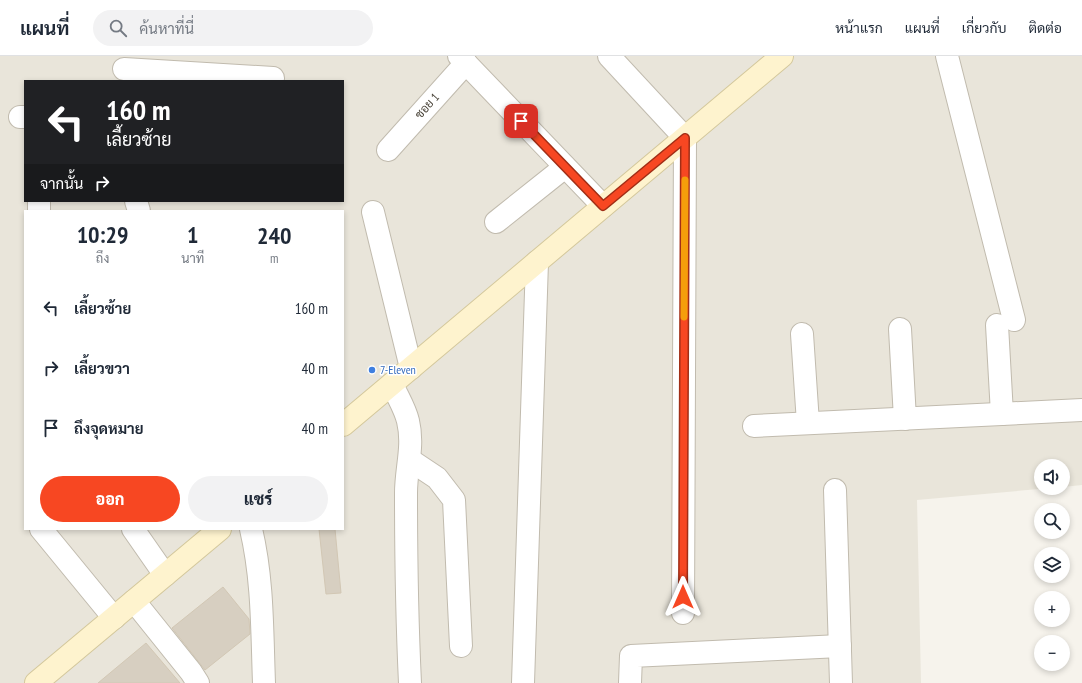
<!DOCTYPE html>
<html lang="th">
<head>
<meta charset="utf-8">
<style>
  :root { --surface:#fff; --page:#f2f2f3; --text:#1f2937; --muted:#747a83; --line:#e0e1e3; --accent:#f74722 }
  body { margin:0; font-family:"PT Sans Narrow",Sarabun,sans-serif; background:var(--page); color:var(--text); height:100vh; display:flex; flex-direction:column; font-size:15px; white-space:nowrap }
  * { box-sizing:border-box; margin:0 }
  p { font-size:13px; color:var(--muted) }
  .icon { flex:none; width:22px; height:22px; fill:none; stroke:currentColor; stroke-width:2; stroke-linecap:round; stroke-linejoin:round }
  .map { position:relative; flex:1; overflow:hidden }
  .panel { position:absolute; left:24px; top:154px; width:320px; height:320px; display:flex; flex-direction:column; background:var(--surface); border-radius:0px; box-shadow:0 2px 6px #0003 }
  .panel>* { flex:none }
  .guide { position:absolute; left:24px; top:24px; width:320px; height:122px; border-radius:0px; box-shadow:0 2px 6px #0003; background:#202124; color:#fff; overflow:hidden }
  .fabs { position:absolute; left:1034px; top:403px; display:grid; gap:8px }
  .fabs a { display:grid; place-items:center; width:36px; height:36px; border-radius:50%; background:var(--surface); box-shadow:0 2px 6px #0003; font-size:20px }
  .pin { position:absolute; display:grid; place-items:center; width:34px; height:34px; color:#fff; margin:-17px; border-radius:8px; box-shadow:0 2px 6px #0006 }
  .me { position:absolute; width:44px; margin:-22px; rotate:0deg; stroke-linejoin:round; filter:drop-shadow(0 0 3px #0008) }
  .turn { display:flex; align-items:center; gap:14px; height:84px; padding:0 16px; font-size:18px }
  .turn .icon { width:52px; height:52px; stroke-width:2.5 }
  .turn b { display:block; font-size:28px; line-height:34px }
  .then { display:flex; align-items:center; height:38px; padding:0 16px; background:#0003; gap:8px; font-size:15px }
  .eta { display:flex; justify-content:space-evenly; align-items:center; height:68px; text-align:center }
  .eta b { font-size:24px; font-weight:800; line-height:28px }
  .primary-button { display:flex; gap:8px; margin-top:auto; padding:8px 16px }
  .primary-button a { flex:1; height:46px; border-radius:24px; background:var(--accent); color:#fff; font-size:16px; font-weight:800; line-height:46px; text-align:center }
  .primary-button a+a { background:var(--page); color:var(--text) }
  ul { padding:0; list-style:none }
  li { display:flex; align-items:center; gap:12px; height:60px; padding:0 16px }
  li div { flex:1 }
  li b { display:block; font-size:15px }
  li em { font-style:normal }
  header { display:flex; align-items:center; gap:24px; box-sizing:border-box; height:56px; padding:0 20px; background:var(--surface); border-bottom:1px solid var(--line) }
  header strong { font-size:19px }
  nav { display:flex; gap:22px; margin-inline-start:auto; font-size:14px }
  .search { width:280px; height:36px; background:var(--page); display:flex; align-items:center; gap:10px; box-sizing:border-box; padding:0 14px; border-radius:22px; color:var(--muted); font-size:15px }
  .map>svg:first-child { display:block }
  .residential { fill:#e9e5da; fill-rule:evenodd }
  .building { fill:#d7cfc1; stroke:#d2c7b4 }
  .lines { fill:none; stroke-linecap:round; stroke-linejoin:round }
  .street-casing { stroke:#c1bbae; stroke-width:24 }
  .secondary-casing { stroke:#d4c89c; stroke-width:24 }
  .street { stroke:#fff; stroke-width:22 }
  .secondary { stroke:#fef3ce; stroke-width:22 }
  .route-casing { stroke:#a12e16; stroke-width:10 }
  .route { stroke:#f74722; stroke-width:7 }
  .slow { stroke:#f59e0b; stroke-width:7 }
  .shop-dot { fill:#3f7fe0; stroke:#fff; stroke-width:1.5 }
  .labels { text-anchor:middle; stroke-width:3; stroke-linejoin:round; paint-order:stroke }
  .street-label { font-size:12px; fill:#4a4439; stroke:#fff }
  .shop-label { font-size:12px; fill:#366cbe; stroke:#fff; text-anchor:start }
</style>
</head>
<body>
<header>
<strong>แผนที่</strong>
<div class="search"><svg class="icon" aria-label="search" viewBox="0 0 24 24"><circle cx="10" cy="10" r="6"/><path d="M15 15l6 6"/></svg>ค้นหาที่นี่</div>
<nav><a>หน้าแรก</a><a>แผนที่</a><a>เกี่ยวกับ</a><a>ติดต่อ</a></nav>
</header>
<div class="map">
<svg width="1082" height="627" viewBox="0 0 1082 627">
  <rect width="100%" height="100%" fill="#f6f3ec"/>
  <path class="residential" d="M 0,0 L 1082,0 L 1082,429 L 1063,431 L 1063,410 L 1041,410 L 1041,432 L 1050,432 L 917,444 L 921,627 L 0,627 ZM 25,25 L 343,25 L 343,145 L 25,145 ZM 25,155 L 343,155 L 343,473 L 25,473 Z"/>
  <g class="building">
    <polygon points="319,473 335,473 341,537 326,538"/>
    <polygon points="223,531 249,563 250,578 205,614 172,572"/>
    <polygon points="146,587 180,627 98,627"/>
  </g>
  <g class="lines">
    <g class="street-casing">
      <g id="street">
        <polyline points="459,0 603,150"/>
        <polyline points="609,0 685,82 683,557"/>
        <polyline points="947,0 1014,264"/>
        <polyline points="124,13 273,22"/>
        <polyline points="20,61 25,61"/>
        <polyline points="388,94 466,7"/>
        <polyline points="39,145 39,155"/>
        <polyline points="136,145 139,155"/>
        <polyline points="373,156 411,312"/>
        <polyline points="496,166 565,111"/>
        <polyline points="997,269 1002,358"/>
        <polyline points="900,273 905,363"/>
        <polyline points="802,278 808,367"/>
        <path d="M 392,328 C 397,340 405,352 408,365 C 414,390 406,412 406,437 C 406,501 407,564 410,627"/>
        <polyline points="754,370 1082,354"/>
        <polyline points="410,404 437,422 454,444 461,590"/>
        <polyline points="835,434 841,627"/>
        <polyline points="41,473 114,562"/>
        <polyline points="133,473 165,519"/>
        <path d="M 251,473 C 263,524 262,575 264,627"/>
        <polyline points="134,545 191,616 198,627"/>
        <polyline points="523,627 537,206"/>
        <polyline points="630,627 631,600 840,590"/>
      </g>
    </g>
    <g class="secondary-casing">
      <g id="secondary">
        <polyline points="343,369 782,0"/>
        <polyline points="36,627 220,473"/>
      </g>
    </g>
    <use href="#street" class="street"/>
    <use href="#secondary" class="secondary"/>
  </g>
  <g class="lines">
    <g class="route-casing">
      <polyline id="route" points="521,65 603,150 685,82 683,541"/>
    </g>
    <use href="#route" class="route"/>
    <polyline class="slow" points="684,261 685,124"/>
  </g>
  <circle class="shop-dot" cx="372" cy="314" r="4"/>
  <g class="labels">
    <g class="street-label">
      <text transform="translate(427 50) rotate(-48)" y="4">ซอย 1</text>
    </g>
    <g class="shop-label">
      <text x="380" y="318">7-Eleven</text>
    </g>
  </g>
</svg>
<div class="fabs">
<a><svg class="icon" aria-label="sound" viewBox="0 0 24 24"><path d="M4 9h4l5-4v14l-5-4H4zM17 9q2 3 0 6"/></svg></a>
<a><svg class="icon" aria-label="search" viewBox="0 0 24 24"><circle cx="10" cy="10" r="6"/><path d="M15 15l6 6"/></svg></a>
<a><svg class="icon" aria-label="layers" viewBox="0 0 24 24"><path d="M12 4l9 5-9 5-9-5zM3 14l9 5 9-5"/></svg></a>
<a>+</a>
<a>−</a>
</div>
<div class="pin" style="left:521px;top:65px;background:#d93025"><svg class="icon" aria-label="arrive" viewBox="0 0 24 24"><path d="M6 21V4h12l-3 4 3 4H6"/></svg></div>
<svg class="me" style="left:683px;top:541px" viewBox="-20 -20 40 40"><path d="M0-17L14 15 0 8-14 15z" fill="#f74722" stroke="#fff" stroke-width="4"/></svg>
<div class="guide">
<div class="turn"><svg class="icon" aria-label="left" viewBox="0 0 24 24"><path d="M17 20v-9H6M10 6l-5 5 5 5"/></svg><div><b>160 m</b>เลี้ยวซ้าย</div></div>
<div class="then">จากนั้น<svg class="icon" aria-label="right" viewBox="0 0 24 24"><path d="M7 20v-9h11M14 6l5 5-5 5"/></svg></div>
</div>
<section class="panel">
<div class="eta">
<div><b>10:29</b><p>ถึง</p></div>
<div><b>1</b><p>นาที</p></div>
<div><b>240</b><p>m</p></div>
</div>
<ul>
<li><svg class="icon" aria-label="left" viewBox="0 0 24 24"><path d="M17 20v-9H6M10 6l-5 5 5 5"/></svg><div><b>เลี้ยวซ้าย</b></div><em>160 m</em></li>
<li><svg class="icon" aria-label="right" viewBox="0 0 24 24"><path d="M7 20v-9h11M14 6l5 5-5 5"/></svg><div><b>เลี้ยวขวา</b></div><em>40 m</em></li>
<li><svg class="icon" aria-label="arrive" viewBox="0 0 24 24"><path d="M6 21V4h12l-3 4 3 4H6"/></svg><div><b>ถึงจุดหมาย</b></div><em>40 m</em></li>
</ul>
<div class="primary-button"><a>ออก</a><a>แชร์</a></div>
</section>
</div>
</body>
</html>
